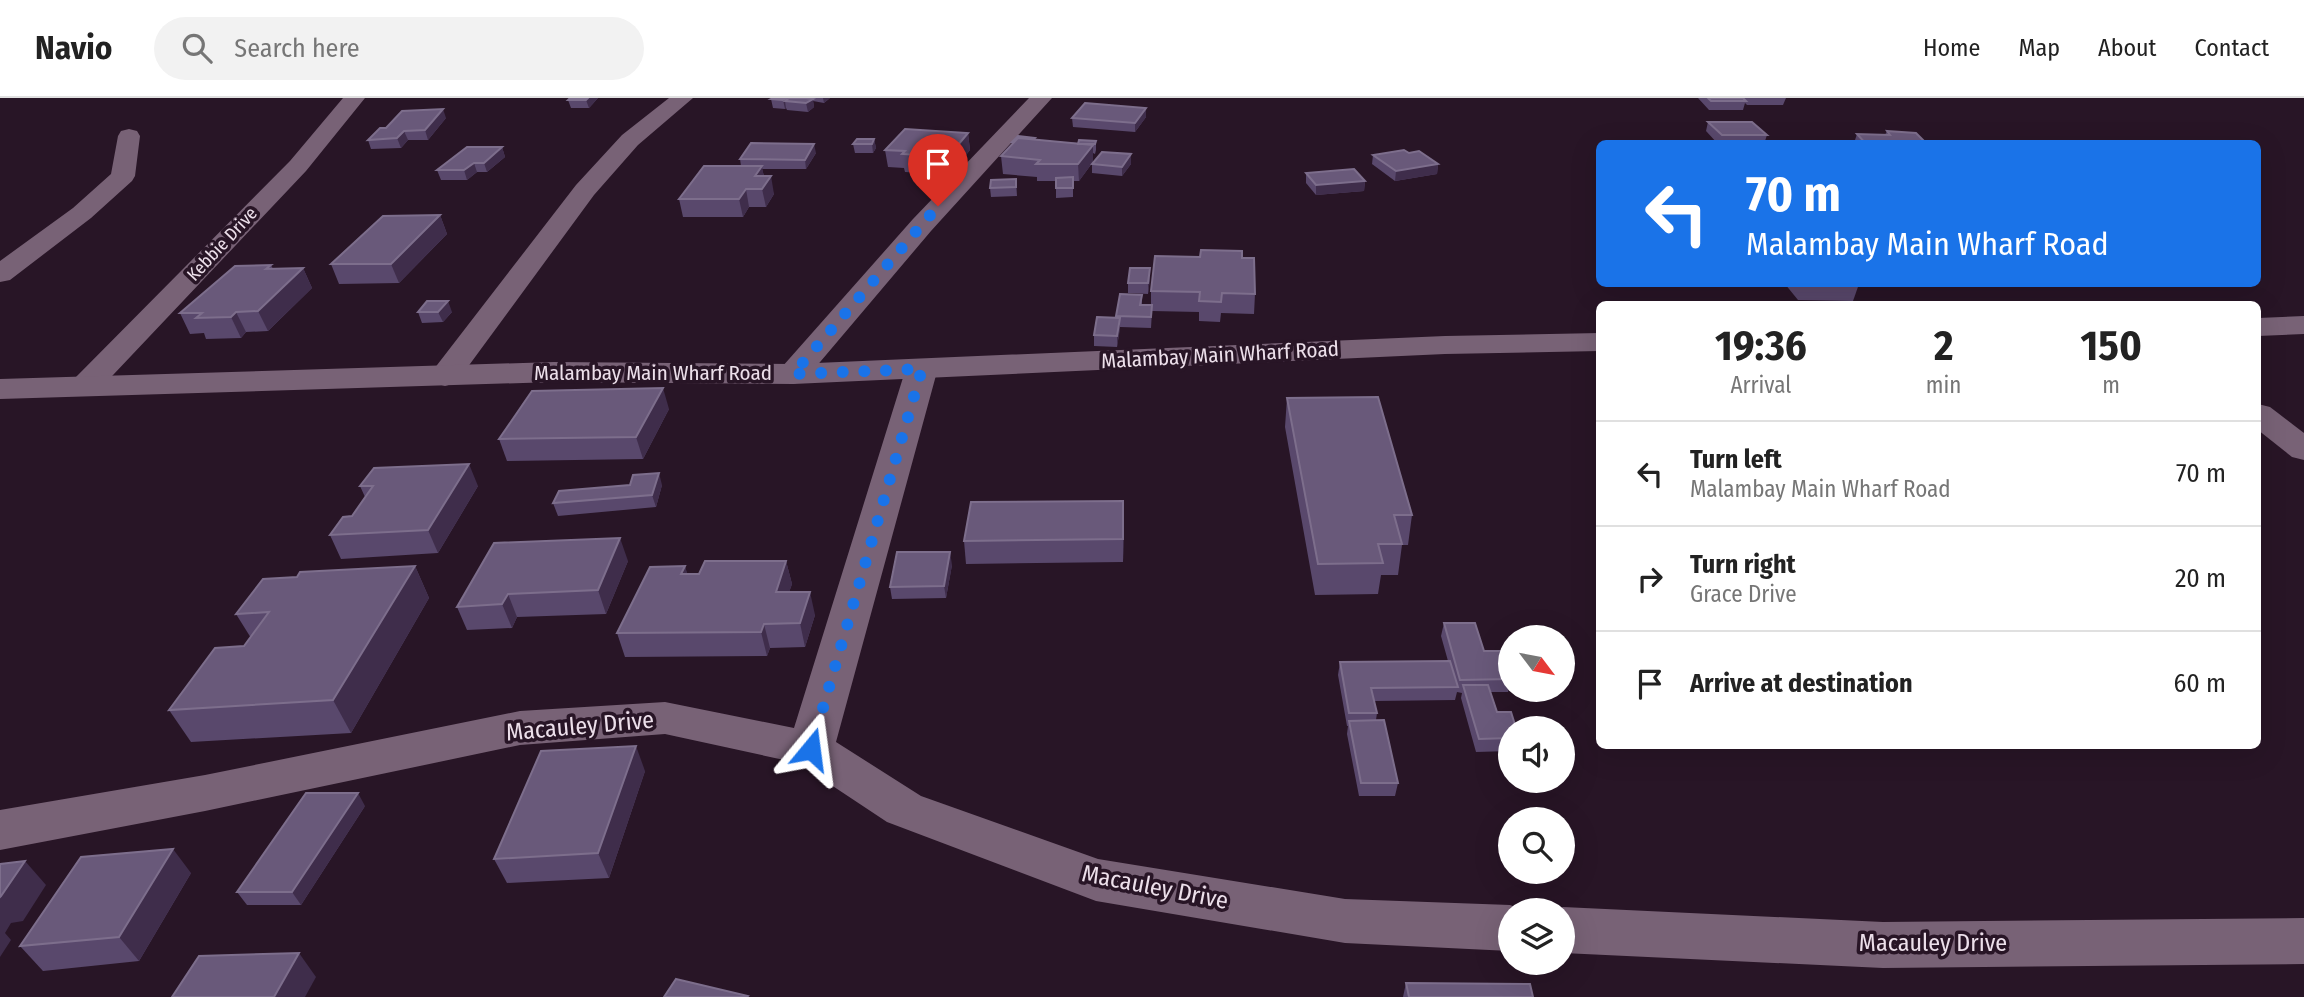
<!DOCTYPE html>
<html lang="en">
<head>
<meta charset="utf-8">
<style>
  :root { --surface:#fff; --page:#f2f2f2; --text:#222; --muted:#767676; --line:#e0e0e0 }
  body { margin:0; font-family:"Fira Sans Condensed",sans-serif; background:var(--page); color:var(--text); height:100vh; display:flex; flex-direction:column; font-size:26px; white-space:nowrap }
  * { box-sizing:border-box; margin:0 }
  p { font-size:23px; color:var(--muted) }
  .icon { flex:none; width:38px; height:38px; fill:none; stroke:currentColor; stroke-width:2; stroke-linecap:round; stroke-linejoin:round }
  .map { position:relative; flex:1; overflow:hidden }
  .side { position:absolute; left:1596px; top:203px; width:665px; height:448px; display:flex; flex-direction:column; background:var(--surface); border-radius:10px; box-shadow:0 7px 28px #0002 }
  .side>* { flex:none }
  .top-card { position:absolute; left:1596px; top:42px; width:665px; height:147px; border-radius:10px; box-shadow:0 7px 28px #0002; background:#1a73e8; color:#fff; overflow:hidden }
  .needle { width:46px; rotate:122deg }
  .tools { position:absolute; left:1498px; top:527px; display:grid; gap:14px }
  .tools a { display:grid; place-items:center; width:77px; height:77px; border-radius:50%; background:var(--surface); box-shadow:0 7px 28px #0002; font-size:35px }
  .pin { position:absolute; display:grid; place-items:center; width:60px; height:60px; color:#fff; margin:-72px -30px; border-radius:50% 50% 50% 0; rotate:-45deg; box-shadow:0 0 7px #0007 }
  .pin .icon { rotate:45deg }
  .me { position:absolute; width:77px; margin:-38px; rotate:16deg; stroke-linejoin:round; filter:drop-shadow(0 0 5px #0008) }
  .turn { display:flex; align-items:center; gap:24px; height:147px; padding:0 35px; font-size:32px }
  .turn .icon { width:91px; height:91px; stroke-width:2.5 }
  .turn b { display:block; font-size:49px; line-height:60px }
  .eta { display:flex; justify-content:space-evenly; align-items:center; height:119px; text-align:center }
  .eta b { font-size:42px; font-weight:700; line-height:49px }
  ul { padding:0; list-style:none }
  li { display:flex; align-items:center; gap:21px; height:105px; padding:0 35px; border-top:2px solid var(--line) }
  li div { flex:1 }
  li b { display:block; font-size:26px }
  li em { font-style:normal }
  header { display:flex; align-items:center; gap:42px; box-sizing:border-box; height:98px; padding:0 35px; background:var(--surface); border-bottom:2px solid var(--line) }
  header strong { font-size:33px }
  nav { display:flex; gap:38px; margin-inline-start:auto; font-size:24px }
  .search { width:490px; height:63px; background:var(--page); display:flex; align-items:center; gap:18px; box-sizing:border-box; padding:0 24px; border-radius:38px; color:var(--muted); font-size:26px }
  .map>svg:first-child { display:block }
  .lines { fill:none; stroke-linecap:round; stroke-linejoin:round }
  .minor { fill:#786276; fill-rule:evenodd }
  .tertiary { fill:#786276; fill-rule:evenodd }
  .wall { fill:#59486c }
  .shaded-wall { fill:#3f2d4b }
  .building { fill:#69597a; stroke:#7d6e8c; stroke-width:2 }
  .route { stroke:#1a73e8; stroke-width:12; stroke-dasharray:0 21.6 }
  .labels { text-anchor:middle; stroke-width:7; stroke-linejoin:round; paint-order:stroke }
  .far-street-label { font-size:18px; fill:#ecdfea; stroke:#281526 }
  .street-label { font-size:21px; fill:#ecdfea; stroke:#281526 }
  .near-street-label { font-size:24px; fill:#ecdfea; stroke:#281526 }
</style>
</head>
<body>
<header>
<strong>Navio</strong>
<div class="search"><svg class="icon" aria-label="search" viewBox="0 0 24 24"><circle cx="10" cy="10" r="6"/><path d="M15 15l6 6"/></svg>Search here</div>
<nav><a>Home</a><a>Map</a><a>About</a><a>Contact</a></nav>
</header>
<div class="map">
<svg width="2304" height="899" viewBox="0 0 2304 899">
  <rect width="100%" height="100%" fill="#281526"/>
  <g class="lines">
    <g class="minor">
      <polygon points="343,0 365,0 306,73 96,295 85,298 74,295 69,288 74,281 290,63"/>
      <polygon points="669,0 693,0 638,47 594,97 456,285 445,288 434,285 429,278 434,271 576,87 622,37"/>
      <polygon points="1029,0 1052,0 931,133 804,283 793,286 782,283 777,276 782,269 913,121"/>
      <polygon points="129,31 137,33 140,38 135,78 132,83 91,120 10,182 0,184 0,163 73,110 111,76 118,38 121,33"/>
      <polygon points="922,261 933,263 938,270 836,644 921,698 1098,761 1345,801 1510,807 1523,812 1510,812 1510,853 1345,845 1096,803 887,724 798,665 665,636 520,647 205,713 0,752 0,712 205,677 520,613 665,604 794,630 906,270 911,263"/>
      <polygon points="2258,306 2270,309 2304,335 2304,362 2292,359 2258,332"/>
      <polygon points="1563,809 1883,824 2304,820 2304,866 1883,870 1563,855 1563,812 1555,812"/>
    </g>
    <g class="tertiary">
      <polygon points="2304,218 2304,236 2258,238 2258,220"/>
      <polygon points="1600,235 1600,253 1445,256 793,286 554,284 0,301 0,281 554,264 793,266 1445,238"/>
    </g>
  </g>
  <g class="wall">
    <polygon points="598,0 589,10 571,10 568,2"/>
    <polygon points="812,0 830,0 824,5 813,3 814,9 808,14 787,12 786,10 785,11 773,10 771,1"/>
    <polygon points="1698,0 1786,0 1783,7 1747,7 1745,5 1743,12 1709,12"/>
    <polygon points="1146,10 1146,19 1135,34 1073,29 1072,20"/>
    <polygon points="446,20 428,42 408,42 401,50 371,51 368,42 386,30"/>
    <polygon points="1708,24 1767,37 1764,46 1718,46 1706,33"/>
    <polygon points="1887,33 1927,46 1854,45 1857,36 1885,37"/>
    <polygon points="968,35 970,52 950,77 905,74 904,70 888,69 885,52"/>
    <polygon points="874,41 876,50 873,55 855,55 853,46"/>
    <polygon points="1035,42 1078,45 1096,43 1096,52 1095,56 1093,55 1093,64 1079,83 1073,83 1073,99 1056,100 1056,83 1037,83 1037,79 1003,76 1001,58 1013,46 1012,44"/>
    <polygon points="502,49 505,59 487,74 477,74 467,82 441,82 437,72"/>
    <polygon points="816,55 806,71 762,71 764,78 774,96 766,109 749,109 743,119 683,119 679,101 741,68 740,61"/>
    <polygon points="1409,55 1438,66 1437,76 1395,83 1372,66 1373,57"/>
    <polygon points="1131,56 1131,66 1122,78 1092,75 1092,66"/>
    <polygon points="1306,75 1365,83 1364,93 1316,97 1306,85"/>
    <polygon points="1016,81 1017,98 991,99 990,90"/>
    <polygon points="440,117 447,136 399,185 339,186 331,166"/>
    <polygon points="1242,160 1255,196 1254,216 1221,215 1220,224 1199,223 1199,214 1152,213 1151,230 1120,229 1117,249 1094,248 1094,237 1116,220 1120,196 1142,197 1142,207 1151,207 1151,193"/>
    <polygon points="271,167 273,171 303,170 312,190 268,233 246,234 241,240 206,241 204,235 190,236 180,215"/>
    <polygon points="1150,170 1150,180 1148,196 1128,195 1128,185"/>
    <polygon points="1785,186 1859,186 1853,203 1798,202"/>
    <polygon points="418,214 452,214 443,224 422,225"/>
    <polygon points="1287,300 1412,417 1408,447 1402,447 1398,477 1381,477 1378,496 1315,497 1285,329"/>
    <polygon points="669,311 643,361 507,363 499,341"/>
    <polygon points="662,387 656,409 558,418 553,405"/>
    <polygon points="360,388 478,388 438,455 341,461 330,437 352,418 365,399"/>
    <polygon points="1124,425 1123,464 966,466 964,443"/>
    <polygon points="628,463 606,516 517,519 512,530 467,532 457,509"/>
    <polygon points="786,463 792,486 789,494 815,517 805,549 770,550 767,558 625,559 617,535 685,468 687,476 699,476"/>
    <polygon points="952,467 946,500 892,501 890,489"/>
    <polygon points="415,468 429,500 351,635 191,644 169,612 244,548 251,540 236,516 297,479"/>
    <polygon points="1444,525 1484,553 1510,578 1510,585 1508,594 1490,594 1497,614 1510,630 1510,653 1476,654 1461,600 1462,595 1457,594 1455,602 1374,603 1377,615 1376,622 1398,685 1395,698 1359,698 1347,636 1348,628 1347,628 1338,577 1340,564 1448,563 1441,538"/>
    <polygon points="645,673 609,780 507,785 494,761"/>
    <polygon points="365,708 301,807 247,807 237,794"/>
    <polygon points="191,775 139,863 43,873 20,848"/>
    <polygon points="1406,885 1533,899 1403,899"/>
  </g>
  <g class="shaded-wall">
    <polygon points="588,0 598,0 589,10 586,2"/>
    <polygon points="787,0 796,0 785,3 786,10 785,11 783,2"/>
    <polygon points="823,0 830,0 824,5"/>
    <polygon points="813,1 814,9 808,14 806,5"/>
    <polygon points="1146,10 1146,19 1135,34 1135,25"/>
    <polygon points="443,11 446,20 428,42 425,32"/>
    <polygon points="404,33 408,42 401,50 397,40"/>
    <polygon points="968,35 970,52 950,77 948,59"/>
    <polygon points="874,41 876,50 873,55 872,46"/>
    <polygon points="814,46 816,55 806,71 805,62"/>
    <polygon points="1093,47 1093,64 1079,83 1078,66"/>
    <polygon points="502,49 505,59 487,74 484,65"/>
    <polygon points="1131,56 1131,66 1122,78 1122,69"/>
    <polygon points="474,65 477,74 467,82 464,72"/>
    <polygon points="1438,66 1437,76 1395,83 1396,73"/>
    <polygon points="762,68 765,86 755,78"/>
    <polygon points="771,78 774,96 766,109 762,91"/>
    <polygon points="1365,83 1364,93 1316,97 1316,87"/>
    <polygon points="746,91 749,109 743,119 739,101"/>
    <polygon points="440,117 447,136 399,185 391,166"/>
    <polygon points="303,170 312,190 268,233 258,213"/>
    <polygon points="1150,170 1150,180 1148,196 1148,185"/>
    <polygon points="448,203 452,214 443,224 438,214"/>
    <polygon points="236,214 246,234 241,240 231,219"/>
    <polygon points="1120,220 1120,231 1117,249 1117,238"/>
    <polygon points="663,290 669,311 643,361 636,339"/>
    <polygon points="469,366 478,388 438,455 428,432"/>
    <polygon points="659,375 662,387 656,409 652,397"/>
    <polygon points="1123,403 1124,425 1123,464"/>
    <polygon points="620,440 628,463 606,516 598,492"/>
    <polygon points="950,454 952,467 946,500 944,488"/>
    <polygon points="786,463 792,486 781,517 776,494"/>
    <polygon points="415,468 429,500 351,635 333,602"/>
    <polygon points="685,468 691,491 681,476"/>
    <polygon points="810,494 815,517 805,549 800,525"/>
    <polygon points="508,496 517,519 512,530 502,506"/>
    <polygon points="764,526 770,550 767,558 761,534"/>
    <polygon points="636,648 645,673 609,780 598,755"/>
    <polygon points="358,695 365,708 301,807 292,794"/>
    <polygon points="173,751 191,775 139,863 119,839"/>
    <polygon points="25,763 46,787 23,823 11,825 5,835 11,842 0,859 0,799"/>
    <polygon points="299,855 316,879 305,899 274,899"/>
  </g>
  <g class="building">
    <polygon points="570,0 588,0 586,2 568,2"/>
    <polygon points="773,0 787,0 783,2 771,1"/>
    <polygon points="789,0 806,0 813,1 806,5 785,3"/>
    <polygon points="1708,0 1743,0 1746,3 1711,3"/>
    <polygon points="1085,5 1146,10 1135,25 1072,20"/>
    <polygon points="443,11 425,32 404,33 397,40 368,42 380,30 386,30 402,13"/>
    <polygon points="1708,24 1752,24 1767,37 1722,37"/>
    <polygon points="905,31 968,35 948,59 902,56 905,53 885,52"/>
    <polygon points="1887,33 1916,35 1927,46 1866,46 1857,36 1890,37"/>
    <polygon points="1018,38 1035,40 1034,41 1018,40 1015,44 1012,44"/>
    <polygon points="1018,40 1093,47 1078,66 1036,66 1040,62 1001,58"/>
    <polygon points="857,41 874,41 872,46 853,46"/>
    <polygon points="1079,42 1096,43 1095,46 1078,46"/>
    <polygon points="751,45 814,46 805,62 740,61"/>
    <polygon points="467,49 502,49 484,65 474,65 464,72 437,72"/>
    <polygon points="1404,52 1409,55 1419,53 1438,66 1396,73 1373,57"/>
    <polygon points="1102,54 1131,56 1122,69 1092,66"/>
    <polygon points="704,68 762,68 755,78 771,78 762,91 746,91 739,101 679,101"/>
    <polygon points="1354,71 1365,83 1316,87 1306,75"/>
    <polygon points="1073,79 1073,90 1056,90 1056,80"/>
    <polygon points="1016,81 1016,89 990,90 991,82"/>
    <polygon points="440,117 391,166 331,166 383,118"/>
    <polygon points="1201,152 1242,153 1242,160 1254,160 1255,196 1222,195 1221,204 1199,203 1200,194 1151,193 1155,158 1200,159"/>
    <polygon points="271,167 266,171 303,170 258,213 236,214 231,219 196,220 202,215 180,215 235,168"/>
    <polygon points="1130,170 1150,170 1148,185 1128,185"/>
    <polygon points="1120,196 1142,197 1140,207 1152,207 1151,219 1116,218"/>
    <polygon points="427,203 448,203 438,214 418,214"/>
    <polygon points="1097,219 1120,220 1117,238 1094,237"/>
    <polygon points="663,290 636,339 499,341 532,293"/>
    <polygon points="1378,299 1412,417 1394,417 1402,446 1378,446 1383,465 1318,466 1287,300"/>
    <polygon points="469,366 428,432 330,437 343,419 352,418 373,388 360,388 374,370"/>
    <polygon points="659,375 652,397 553,405 559,393 630,387 633,377"/>
    <polygon points="1123,403 1123,441 964,443 971,404"/>
    <polygon points="620,440 598,492 508,496 502,506 457,509 494,445"/>
    <polygon points="897,454 950,454 944,488 890,489"/>
    <polygon points="705,463 786,463 776,494 810,494 800,525 764,526 761,534 617,535 650,469 685,468 681,476 699,476"/>
    <polygon points="415,468 333,602 169,612 215,550 244,548 269,514 236,516 263,481 297,479 300,474"/>
    <polygon points="1444,525 1475,525 1484,553 1502,553 1510,581 1460,582"/>
    <polygon points="1450,563 1458,589 1371,590 1377,615 1349,615 1340,564"/>
    <polygon points="1463,587 1488,587 1497,614 1511,614 1516,630 1510,630 1510,640 1479,641"/>
    <polygon points="1384,622 1398,685 1361,685 1349,623"/>
    <polygon points="636,648 598,755 494,761 541,653"/>
    <polygon points="306,695 358,695 292,794 237,794"/>
    <polygon points="173,751 119,839 20,848 81,759"/>
    <polygon points="25,763 1,798 0,799 0,766"/>
    <polygon points="299,855 274,899 172,899 199,858"/>
    <polygon points="676,881 748,898 747,899 664,899"/>
    <polygon points="1406,885 1530,886 1533,899 1409,899"/>
  </g>
  <g class="lines">
    <polyline class="route" points="811,651 922,271 793,276 938,108"/>
  </g>
  <g class="labels">
    <g class="far-street-label">
      <text transform="translate(222 146) rotate(-47)" y="6">Kebbie Drive</text>
    </g>
    <g class="street-label">
      <text transform="translate(1220 257) rotate(-3)" y="7">Malambay Main Wharf Road</text>
      <text x="653" y="282">Malambay Main Wharf Road</text>
    </g>
    <g class="near-street-label">
      <text transform="translate(580 628) rotate(-5)" y="8">Macauley Drive</text>
      <text transform="translate(1155 789) rotate(11)" y="8">Macauley Drive</text>
      <text x="1933" y="853">Macauley Drive</text>
    </g>
  </g>
</svg>
<div class="tools">
<a><svg class="needle" viewBox="-14 -14 28 28"><path d="M0-13l5 13h-10z" fill="#e53935"/><path d="M0 13l5-13h-10z" fill="#767676"/></svg></a>
<a><svg class="icon" aria-label="sound" viewBox="0 0 24 24"><path d="M4 9h4l5-4v14l-5-4H4zM17 9q2 3 0 6"/></svg></a>
<a><svg class="icon" aria-label="search" viewBox="0 0 24 24"><circle cx="10" cy="10" r="6"/><path d="M15 15l6 6"/></svg></a>
<a><svg class="icon" aria-label="layers" viewBox="0 0 24 24"><path d="M12 4l9 5-9 5-9-5zM3 14l9 5 9-5"/></svg></a>
</div>
<div class="pin" style="left:938px;top:108px;background:#d93025"><svg class="icon" aria-label="arrive" viewBox="0 0 24 24"><path d="M6 21V4h12l-3 4 3 4H6"/></svg></div>
<svg class="me" style="left:811px;top:651px" viewBox="-20 -20 40 40"><path d="M0-17L14 15 0 8-14 15z" fill="#1a73e8" stroke="#fff" stroke-width="4"/></svg>
<div class="top-card">
<div class="turn"><svg class="icon" aria-label="left" viewBox="0 0 24 24"><path d="M17 20v-9H6M10 6l-5 5 5 5"/></svg><div><b>70 m</b>Malambay Main Wharf Road</div></div>
</div>
<section class="side">
<div class="eta">
<div><b>19:36</b><p>Arrival</p></div>
<div><b>2</b><p>min</p></div>
<div><b>150</b><p>m</p></div>
</div>
<ul>
<li><svg class="icon" aria-label="left" viewBox="0 0 24 24"><path d="M17 20v-9H6M10 6l-5 5 5 5"/></svg><div><b>Turn left</b><p>Malambay Main Wharf Road</p></div><em>70 m</em></li>
<li><svg class="icon" aria-label="right" viewBox="0 0 24 24"><path d="M7 20v-9h11M14 6l5 5-5 5"/></svg><div><b>Turn right</b><p>Grace Drive</p></div><em>20 m</em></li>
<li><svg class="icon" aria-label="arrive" viewBox="0 0 24 24"><path d="M6 21V4h12l-3 4 3 4H6"/></svg><div><b>Arrive at destination</b></div><em>60 m</em></li>
</ul>
</section>
</div>
</body>
</html>
